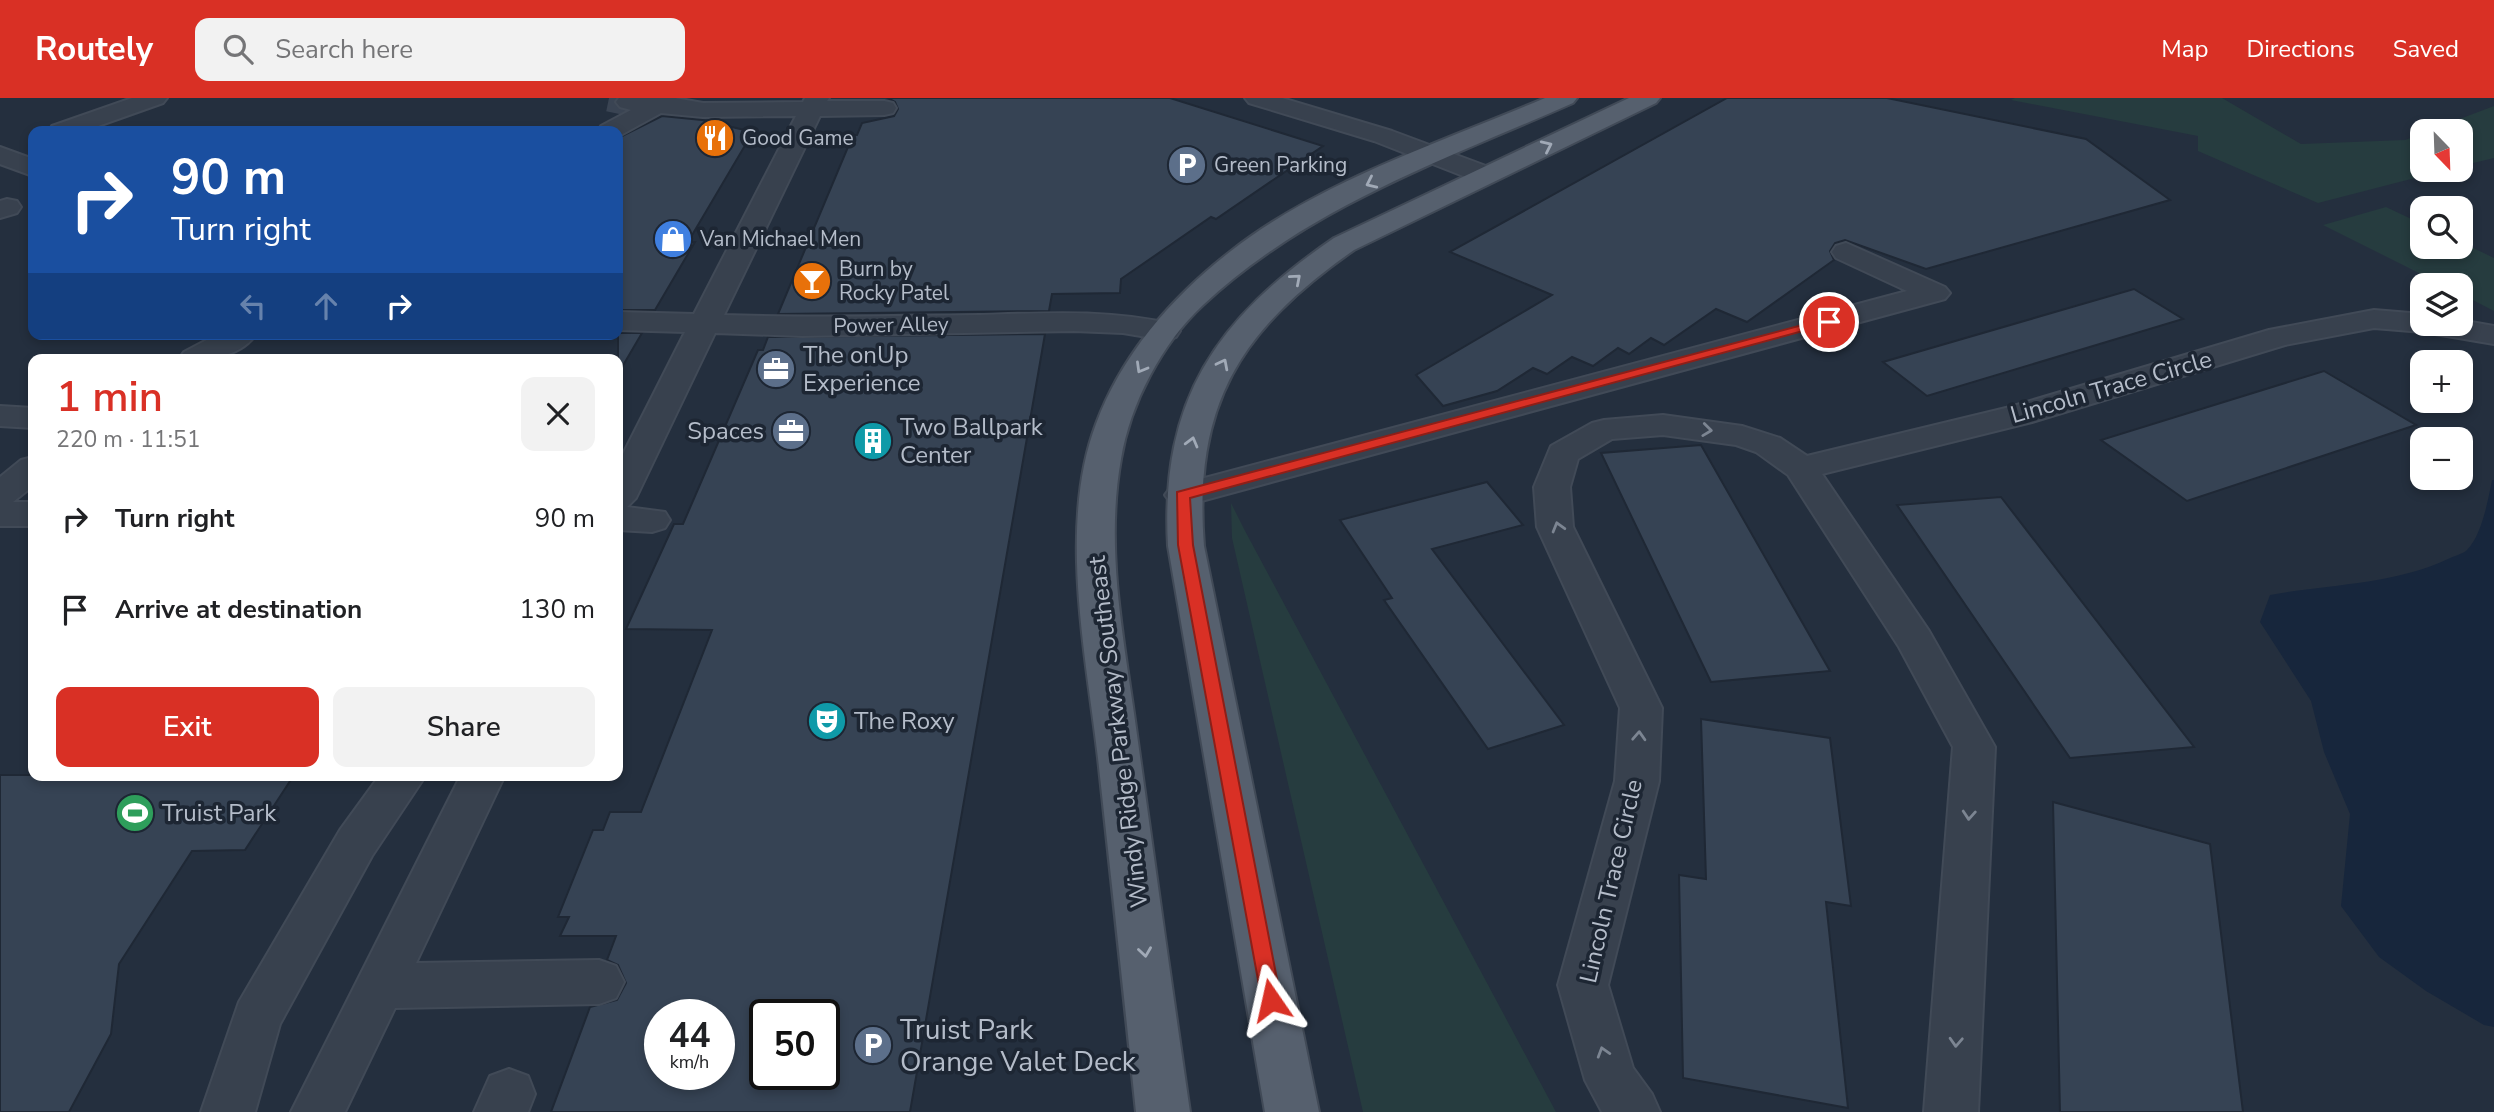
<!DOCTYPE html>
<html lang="en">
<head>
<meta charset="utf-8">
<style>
  :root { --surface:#fff; --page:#f2f2f2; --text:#202124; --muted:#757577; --accent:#d93025 }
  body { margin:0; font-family:"Nunito Sans",sans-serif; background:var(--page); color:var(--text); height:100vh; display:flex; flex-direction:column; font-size:26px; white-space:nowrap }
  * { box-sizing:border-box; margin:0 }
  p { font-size:23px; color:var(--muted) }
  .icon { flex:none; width:38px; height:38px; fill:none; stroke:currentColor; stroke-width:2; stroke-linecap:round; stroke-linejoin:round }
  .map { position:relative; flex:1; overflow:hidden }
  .side { position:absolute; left:28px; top:256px; width:595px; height:427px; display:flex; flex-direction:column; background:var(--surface); border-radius:14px; box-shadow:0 4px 10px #0003 }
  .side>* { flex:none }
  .top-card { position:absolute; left:28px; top:28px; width:595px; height:214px; border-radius:14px; box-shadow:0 4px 10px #0003; background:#1a4fa0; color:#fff; overflow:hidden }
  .needle { width:46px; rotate:157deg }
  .tools { position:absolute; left:2410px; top:21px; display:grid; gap:14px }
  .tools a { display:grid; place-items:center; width:63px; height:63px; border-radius:14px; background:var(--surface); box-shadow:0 4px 10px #0003; font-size:35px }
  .speed { position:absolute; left:644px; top:901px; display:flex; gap:14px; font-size:35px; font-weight:700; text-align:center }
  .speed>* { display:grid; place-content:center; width:91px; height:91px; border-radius:50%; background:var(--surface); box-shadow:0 4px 10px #0003; line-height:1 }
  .speed small { font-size:18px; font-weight:400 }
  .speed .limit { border:4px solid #111; border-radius:10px; background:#fff; color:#111 }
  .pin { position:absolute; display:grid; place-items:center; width:60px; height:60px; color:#fff; margin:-30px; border:4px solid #fff; border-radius:50%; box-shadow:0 2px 7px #0007 }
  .me { position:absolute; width:77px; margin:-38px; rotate:349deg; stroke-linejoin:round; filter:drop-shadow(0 0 5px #0008) }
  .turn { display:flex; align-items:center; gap:24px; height:147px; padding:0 28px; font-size:32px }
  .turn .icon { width:91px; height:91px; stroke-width:2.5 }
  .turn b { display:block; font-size:49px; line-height:60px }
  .lanes { display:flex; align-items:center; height:66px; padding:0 28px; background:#0003; justify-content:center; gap:35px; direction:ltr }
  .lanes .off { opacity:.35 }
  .round { display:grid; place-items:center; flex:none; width:74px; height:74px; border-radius:14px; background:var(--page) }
  .headline { display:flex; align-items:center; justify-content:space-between; height:119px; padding:0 28px }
  h1 { font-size:42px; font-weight:600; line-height:52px; color:var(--accent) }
  .action { display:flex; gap:14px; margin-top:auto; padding:14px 28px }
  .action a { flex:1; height:80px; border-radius:14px; background:var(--accent); color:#fff; font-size:28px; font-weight:600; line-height:80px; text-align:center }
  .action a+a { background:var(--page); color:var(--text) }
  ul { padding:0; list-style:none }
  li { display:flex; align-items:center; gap:21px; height:91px; padding:0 28px }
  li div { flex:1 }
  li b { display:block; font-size:26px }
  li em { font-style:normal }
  header { display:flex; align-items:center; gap:42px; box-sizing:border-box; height:98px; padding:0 35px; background:var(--accent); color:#fff }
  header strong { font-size:33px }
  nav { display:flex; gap:38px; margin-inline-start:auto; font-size:24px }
  .search { width:490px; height:63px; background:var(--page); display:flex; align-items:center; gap:18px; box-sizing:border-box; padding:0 24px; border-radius:14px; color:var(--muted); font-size:26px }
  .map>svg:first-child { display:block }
  .green { fill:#263c3f }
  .water { fill:#17263c }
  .building { fill:#364354; stroke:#1f2835; stroke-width:2; fill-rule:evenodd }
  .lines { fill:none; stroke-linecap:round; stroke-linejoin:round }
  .minor-tunnel { stroke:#3a4453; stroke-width:27; stroke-dasharray:27 14; stroke-linecap:butt }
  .minor-casing { stroke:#414a57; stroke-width:4 }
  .major-casing { stroke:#414a57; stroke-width:4 }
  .minor { fill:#38414e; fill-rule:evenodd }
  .major { fill:#56606e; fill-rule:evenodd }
  .oneway { stroke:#a1aab7 }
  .oneway2 { stroke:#7c8592 }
  .route { fill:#d93025; stroke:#8d1f18; stroke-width:2 }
  .labels { text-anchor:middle; stroke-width:7; stroke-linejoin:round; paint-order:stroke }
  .far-poi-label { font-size:21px; fill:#b4bcc9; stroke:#1d2633; text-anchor:start }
  .far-street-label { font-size:21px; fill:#b4bcc9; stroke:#1d2633 }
  .poi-label { font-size:24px; fill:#b4bcc9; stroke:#1d2633; text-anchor:start }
  .street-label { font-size:24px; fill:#b4bcc9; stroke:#1d2633 }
  .near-poi-label { font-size:28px; fill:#b4bcc9; stroke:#1d2633; text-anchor:start }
</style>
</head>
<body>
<header>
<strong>Routely</strong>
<div class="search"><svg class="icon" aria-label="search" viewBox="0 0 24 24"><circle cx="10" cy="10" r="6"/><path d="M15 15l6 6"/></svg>Search here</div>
<nav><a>Map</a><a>Directions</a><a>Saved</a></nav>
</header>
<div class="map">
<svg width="2494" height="1014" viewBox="0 0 2494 1014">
  <rect width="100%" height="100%" fill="#242f3e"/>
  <g class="green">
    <polygon points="2015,0 2222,0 2301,46 2405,42 2422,36 2422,72 2446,72 2318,105 2198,53 2198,38 2011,2"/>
    <polygon points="2494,8 2494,60 2461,68 2460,33 2428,33"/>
    <polygon points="2386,109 2422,126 2422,149 2460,149 2461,144 2494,160 2494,213 2461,196 2460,187 2443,187 2323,127"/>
    <polygon points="1231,405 1244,431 1556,1014 1363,1014 1232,440"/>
  </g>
  <path class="water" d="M 2492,382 L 2494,382 L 2494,929 L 2484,927 L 2426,893 L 2379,859 L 2341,808 L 2350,716 L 2324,654 L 2311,603 L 2260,524 L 2270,497 C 2329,486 2392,487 2448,461 C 2453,458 2463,456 2467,452 C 2482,437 2488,402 2492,382 Z"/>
  <g class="building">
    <polygon points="888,0 1170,0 1323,48 1216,121 1211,119 1121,181 1120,195 1052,196 1049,213 778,216 853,37 857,37 862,25 894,18 898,11 895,4"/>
    <polygon points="1727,0 1887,0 2086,41 2170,102 1926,171 1845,142 1835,145 1830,153 1834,162 1747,224 1716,211 1664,247 1651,240 1629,256 1618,250 1593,268 1572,259 1547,276 1533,270 1497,293 1443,308 1416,277 1552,197 1450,154"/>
    <polygon points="662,18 702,22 753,34 688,144 695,144 655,212 618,212 618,40"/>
    <polygon points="2134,191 2183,221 1927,298 1883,264"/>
    <polygon points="618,235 642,235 618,276"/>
    <path d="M 1045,236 L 910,1014 L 551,1014 L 590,909 L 617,902 L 626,885 L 618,867 L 607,862 L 616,838 L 560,838 L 569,819 L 558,819 L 593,732 L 603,732 L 610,714 L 641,714 L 712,532 L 626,531 L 674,426 L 683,426 L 758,252 L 763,252 L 768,239 ZM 660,917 L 719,917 L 719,976 L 660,976 ZM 765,917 L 824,917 L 824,976 L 765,976 Z"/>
    <polygon points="2324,273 2416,327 2187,403 2101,342"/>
    <polygon points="1701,347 1830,573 1711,584 1601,355"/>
    <polygon points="1487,384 1523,427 1432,451 1564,627 1488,651 1384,502 1392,500 1340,422"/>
    <polygon points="2001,399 2194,649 2070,660 1897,407"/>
    <polygon points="1701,621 1830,640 1851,808 1826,804 1848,1010 1683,980 1679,777 1706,781"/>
    <polygon points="0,677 294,677 245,752 192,753 119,866 111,936 69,1014 0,1014"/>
    <polygon points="2053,704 2210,746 2243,1014 2060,1014"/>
  </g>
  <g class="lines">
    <polyline class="minor-tunnel" points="609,0 628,4"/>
    <g class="minor-casing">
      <g id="minor">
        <polygon points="132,0 167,0 163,5 84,33 49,33 52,28"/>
        <path d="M 619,0 L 675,0 L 703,5 L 803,4 L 805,0 L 829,0 L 827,3 L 884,3 L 893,5 L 896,10 L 893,15 L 884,17 L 820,18 L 724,217 C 809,220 894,218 980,217 C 1045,215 1112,211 1176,227 L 1180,233 L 1176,239 L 1165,242 L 1123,235 L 1074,233 L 802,238 L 715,235 L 636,400 L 627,409 L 665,414 L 670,422 L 665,430 L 652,434 L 618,432 L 618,366 L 685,234 L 618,232 L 618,214 L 694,216 L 796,18 L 703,19 L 661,15 L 619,38 L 618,33 L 598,33 L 601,28 L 631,12 L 620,9 L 616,4 Z"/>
        <polygon points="1245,0 1282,0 1392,33 1494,71 1498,77 1494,83 1476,83 1374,43 1249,5"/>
        <polygon points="0,49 33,61 33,78 0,66"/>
        <polygon points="7,101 17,103 21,109 17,115 0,120 0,103"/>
        <polygon points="1846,145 1945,189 1950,195 1945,201 1183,408 1171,405 1165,397 1171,389 1907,193 1836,160 1832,154 1836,148"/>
        <polygon points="2374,212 2422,216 2422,226 2460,226 2460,222 2494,228 2494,246 2423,234 2374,230 2285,247 2032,324 1822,376 1929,533 1995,649 1978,1014 1924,1014 1953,649 1899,549 1788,377 1756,354 1736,347 1663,337 1612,341 1578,361 1570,389 1573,429 1662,610 1659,683 1608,887 1633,970 1652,996 1660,1014 1602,1014 1585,982 1558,887 1615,683 1620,610 1537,429 1534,389 1551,348 1592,325 1604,322 1663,317 1742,328 1780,340 1807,358 2010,309 2269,232"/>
        <path d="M 218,236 L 256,236 C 239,261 206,261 179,261 L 184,254 Z"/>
        <polygon points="0,308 33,310 33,330 0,328"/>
        <polygon points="33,359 33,388 13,404 33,404 33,428 0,428 0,379 21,362"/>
        <polygon points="380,677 426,677 372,758 280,926 255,1014 201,1014 239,904 340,732"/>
        <polygon points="461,677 505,677 416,865 599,862 616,868 624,884 616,900 599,906 395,910 345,1014 291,1014"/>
        <polygon points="509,971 528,978 535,996 528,1014 474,1014 490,978"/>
      </g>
    </g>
    <g class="major-casing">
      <g id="major">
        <path d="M 1545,0 L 1577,0 L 1573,5 C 1444,62 1308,109 1203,207 C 1162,245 1130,306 1121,361 C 1104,455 1126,551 1138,644 C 1155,767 1172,891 1190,1014 L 1136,1014 C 1124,896 1111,778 1098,660 C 1086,557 1058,426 1096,326 C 1122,256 1173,198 1231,153 C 1320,83 1442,44 1545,0 Z"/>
        <path d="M 1629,0 L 1660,0 L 1656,5 L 1354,152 C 1240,232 1193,306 1204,448 L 1319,1014 L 1265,1014 L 1168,448 C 1160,301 1216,221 1334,140 Z"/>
      </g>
    </g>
    <use href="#minor" class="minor"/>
    <use href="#major" class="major"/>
  </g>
  <defs><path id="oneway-chevron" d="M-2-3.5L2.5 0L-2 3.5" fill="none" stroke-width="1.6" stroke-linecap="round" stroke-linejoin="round" transform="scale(1.75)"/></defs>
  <g class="oneway">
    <use href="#oneway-chevron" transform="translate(1547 48) rotate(-25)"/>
    <use href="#oneway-chevron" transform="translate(1371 85) rotate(155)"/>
    <use href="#oneway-chevron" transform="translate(1296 181) rotate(-41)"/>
    <use href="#oneway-chevron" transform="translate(1223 266) rotate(-63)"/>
    <use href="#oneway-chevron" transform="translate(1141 270) rotate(120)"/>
    <use href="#oneway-chevron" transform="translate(1192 344) rotate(-75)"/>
    <use href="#oneway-chevron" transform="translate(1145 854) rotate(82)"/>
  </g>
  <g class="oneway2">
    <use href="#oneway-chevron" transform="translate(1707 332) rotate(7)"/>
    <use href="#oneway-chevron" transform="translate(1558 429) rotate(-106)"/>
    <use href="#oneway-chevron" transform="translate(1639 638) rotate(-87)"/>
    <use href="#oneway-chevron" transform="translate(1969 717) rotate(94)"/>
    <use href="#oneway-chevron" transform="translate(1956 944) rotate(93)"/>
    <use href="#oneway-chevron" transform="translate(1603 954) rotate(-107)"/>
  </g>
  <polygon class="route" points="1825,221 1836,224 1190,400 1193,447 1281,902 1278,909 1271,911 1263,909 1178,447 1177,394"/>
  <defs>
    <g id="restaurant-disc" transform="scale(2.0125)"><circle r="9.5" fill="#e8710a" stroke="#1d2633"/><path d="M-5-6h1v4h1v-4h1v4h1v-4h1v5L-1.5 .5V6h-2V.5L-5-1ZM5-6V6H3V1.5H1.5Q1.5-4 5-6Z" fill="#fff"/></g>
    <g id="parking-disc" transform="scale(2.0125)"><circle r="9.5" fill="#5c6f8a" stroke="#1d2633"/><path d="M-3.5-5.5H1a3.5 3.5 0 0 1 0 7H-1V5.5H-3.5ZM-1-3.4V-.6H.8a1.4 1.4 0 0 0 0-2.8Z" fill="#fff"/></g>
    <g id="shop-disc" transform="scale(2.0125)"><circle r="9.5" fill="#3f7fe0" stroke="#1d2633"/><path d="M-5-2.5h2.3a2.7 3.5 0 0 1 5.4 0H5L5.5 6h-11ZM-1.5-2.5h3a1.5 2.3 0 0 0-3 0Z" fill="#fff"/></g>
    <g id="bar-disc" transform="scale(2.0125)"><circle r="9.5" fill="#e8710a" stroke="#1d2633"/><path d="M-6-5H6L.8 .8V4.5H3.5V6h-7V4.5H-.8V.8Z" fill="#fff"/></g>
    <g id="office-disc" transform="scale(2.0125)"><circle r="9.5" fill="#5c6f8a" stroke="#1d2633"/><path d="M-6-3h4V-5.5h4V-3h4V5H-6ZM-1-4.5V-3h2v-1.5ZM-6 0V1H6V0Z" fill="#fff"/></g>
    <g id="building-disc" transform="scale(2.0125)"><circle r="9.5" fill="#0f9aa8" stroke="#1d2633"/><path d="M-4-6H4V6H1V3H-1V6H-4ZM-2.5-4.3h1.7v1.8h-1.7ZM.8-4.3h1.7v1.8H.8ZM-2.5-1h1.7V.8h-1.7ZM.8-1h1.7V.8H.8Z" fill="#fff"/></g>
    <g id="theatre-disc" transform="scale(2.0125)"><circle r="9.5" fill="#0f9aa8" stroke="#1d2633"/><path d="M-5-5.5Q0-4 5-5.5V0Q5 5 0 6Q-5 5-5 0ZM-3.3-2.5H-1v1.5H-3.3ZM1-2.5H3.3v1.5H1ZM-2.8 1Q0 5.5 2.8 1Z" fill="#fff"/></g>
    <g id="stadium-disc" transform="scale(2.0125)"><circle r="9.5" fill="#2e9e5b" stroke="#1d2633"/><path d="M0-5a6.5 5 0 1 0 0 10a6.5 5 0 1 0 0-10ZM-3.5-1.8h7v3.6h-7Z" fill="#fff"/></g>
  </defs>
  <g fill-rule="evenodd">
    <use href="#restaurant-disc" x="715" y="40"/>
    <use href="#parking-disc" x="1187" y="67"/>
    <use href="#shop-disc" x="673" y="141"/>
    <use href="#bar-disc" x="812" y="183"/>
    <use href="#office-disc" x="776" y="271"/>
    <use href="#office-disc" x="791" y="333"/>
    <use href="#building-disc" x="873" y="343"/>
    <use href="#theatre-disc" x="827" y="623"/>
    <use href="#stadium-disc" x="135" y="715"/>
    <use href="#parking-disc" x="873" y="947"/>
  </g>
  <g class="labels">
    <g class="far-poi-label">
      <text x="742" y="47">Good Game</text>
      <text x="1214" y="74">Green Parking</text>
      <text x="700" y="148">Van Michael Men</text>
      <text x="839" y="178">Burn by<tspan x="839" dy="24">Rocky Patel</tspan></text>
    </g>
    <g class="far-street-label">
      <text transform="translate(891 227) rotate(-1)" y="7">Power Alley</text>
    </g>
    <g class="poi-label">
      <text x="803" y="265">The onUp<tspan x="803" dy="28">Experience</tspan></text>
      <text x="900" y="337">Two Ballpark<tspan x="900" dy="28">Center</tspan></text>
      <text x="764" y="341" text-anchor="end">Spaces</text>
      <text x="854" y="631">The Roxy</text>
      <text x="162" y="723">Truist Park</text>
    </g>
    <g class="street-label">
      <text transform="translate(2111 289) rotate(-16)" y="8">Lincoln Trace Circle</text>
      <text transform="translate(1118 634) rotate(-97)" y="8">Windy Ridge Parkway Southeast</text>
      <text transform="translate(1611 783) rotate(-77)" y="8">Lincoln Trace Circle</text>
    </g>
    <g class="near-poi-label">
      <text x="900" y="941">Truist Park<tspan x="900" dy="32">Orange Valet Deck</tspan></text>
    </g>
  </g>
</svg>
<div class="tools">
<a><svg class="needle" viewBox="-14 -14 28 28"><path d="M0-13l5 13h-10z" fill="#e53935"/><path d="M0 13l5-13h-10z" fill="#757577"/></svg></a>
<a><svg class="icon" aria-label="search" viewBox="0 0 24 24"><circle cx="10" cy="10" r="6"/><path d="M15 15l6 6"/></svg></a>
<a><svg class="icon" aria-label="layers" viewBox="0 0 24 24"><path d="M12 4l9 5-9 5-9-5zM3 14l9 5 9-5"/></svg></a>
<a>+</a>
<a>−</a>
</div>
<div class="speed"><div>44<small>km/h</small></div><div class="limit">50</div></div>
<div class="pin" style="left:1829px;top:224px;background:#d93025"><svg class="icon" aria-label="arrive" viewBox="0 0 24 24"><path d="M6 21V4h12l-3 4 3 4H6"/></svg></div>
<svg class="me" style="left:1271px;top:902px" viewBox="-20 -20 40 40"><path d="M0-17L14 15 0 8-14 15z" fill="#d93025" stroke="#fff" stroke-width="4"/></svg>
<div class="top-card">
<div class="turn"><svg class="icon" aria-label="right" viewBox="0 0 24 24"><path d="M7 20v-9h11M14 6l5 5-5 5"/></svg><div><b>90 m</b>Turn right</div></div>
<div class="lanes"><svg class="icon off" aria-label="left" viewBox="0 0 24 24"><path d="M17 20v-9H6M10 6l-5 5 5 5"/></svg><svg class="icon off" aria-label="ahead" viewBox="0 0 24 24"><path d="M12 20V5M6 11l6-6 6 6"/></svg><svg class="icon" aria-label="right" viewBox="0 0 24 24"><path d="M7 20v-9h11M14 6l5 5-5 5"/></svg></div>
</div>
<section class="side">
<div class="headline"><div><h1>1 min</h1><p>220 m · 11:51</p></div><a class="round"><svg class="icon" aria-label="close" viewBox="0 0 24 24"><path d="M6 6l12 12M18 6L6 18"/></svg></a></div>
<ul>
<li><svg class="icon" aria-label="right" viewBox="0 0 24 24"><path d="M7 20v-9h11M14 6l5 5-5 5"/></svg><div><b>Turn right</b></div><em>90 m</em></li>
<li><svg class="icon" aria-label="arrive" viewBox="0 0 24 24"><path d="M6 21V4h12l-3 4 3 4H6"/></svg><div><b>Arrive at destination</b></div><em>130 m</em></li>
</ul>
<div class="action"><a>Exit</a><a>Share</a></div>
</section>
</div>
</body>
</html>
